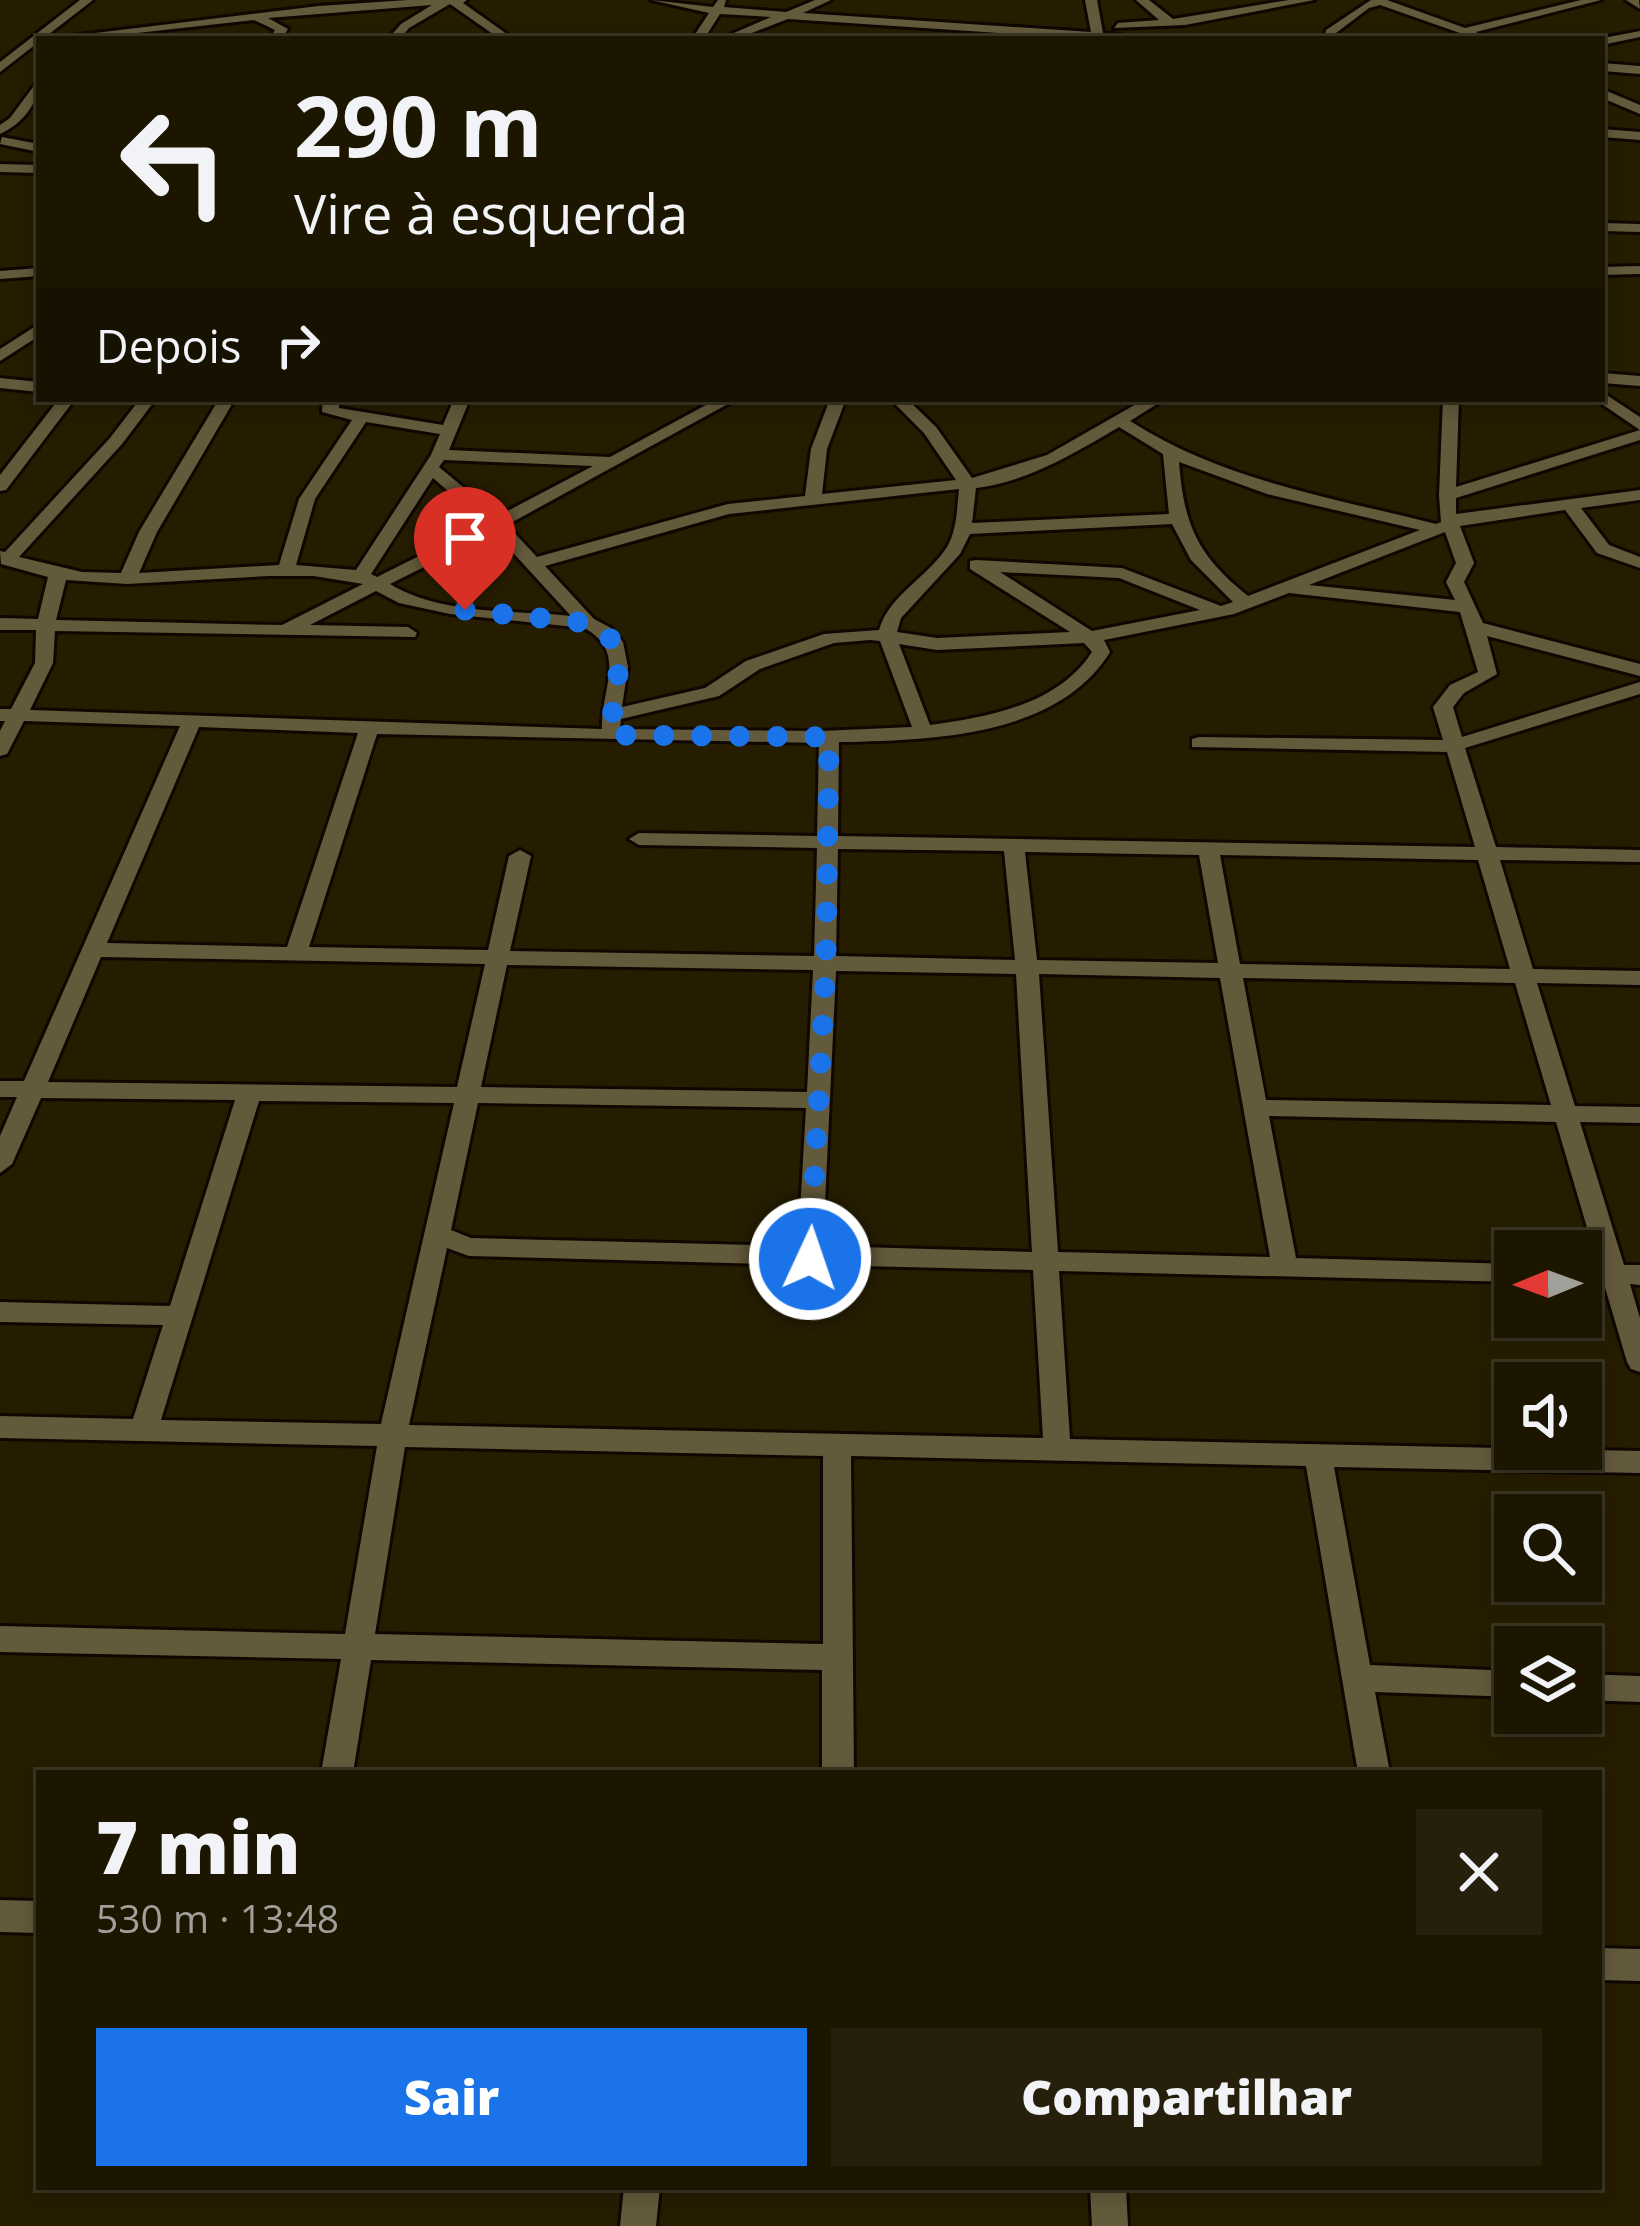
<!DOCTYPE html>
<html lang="pt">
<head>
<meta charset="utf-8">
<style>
  :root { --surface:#1c1601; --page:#251f0b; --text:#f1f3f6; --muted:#a09f99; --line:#3a3523; --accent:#1a73e8 }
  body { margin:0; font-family:"Open Sans",sans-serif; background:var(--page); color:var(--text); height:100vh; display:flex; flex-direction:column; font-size:45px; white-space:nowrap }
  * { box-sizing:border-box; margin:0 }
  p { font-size:39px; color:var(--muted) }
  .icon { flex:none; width:66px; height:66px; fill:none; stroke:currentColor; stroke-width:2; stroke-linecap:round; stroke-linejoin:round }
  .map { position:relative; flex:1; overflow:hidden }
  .sheet { position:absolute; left:36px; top:1770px; width:1566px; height:420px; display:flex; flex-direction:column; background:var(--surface); border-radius:0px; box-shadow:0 6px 18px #0003,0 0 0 3px var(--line) }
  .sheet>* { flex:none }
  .guide { position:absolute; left:36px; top:36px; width:1569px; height:366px; border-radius:0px; box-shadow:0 6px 18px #0003,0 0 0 3px var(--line); background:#1c1601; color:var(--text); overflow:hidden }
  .needle { width:78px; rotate:269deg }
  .tools { position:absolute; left:1494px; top:1230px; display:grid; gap:24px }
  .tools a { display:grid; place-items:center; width:108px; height:108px; border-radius:0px; background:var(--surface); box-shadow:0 6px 18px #0003,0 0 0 3px var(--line); font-size:60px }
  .pin { position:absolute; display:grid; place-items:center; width:102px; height:102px; color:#fff; margin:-123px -51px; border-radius:50% 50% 50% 0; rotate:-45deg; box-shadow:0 0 12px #0007 }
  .pin .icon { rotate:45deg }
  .me { position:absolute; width:132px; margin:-66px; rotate:3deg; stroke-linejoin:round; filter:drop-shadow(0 0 9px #0008) }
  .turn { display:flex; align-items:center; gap:42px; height:252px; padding:0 60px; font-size:54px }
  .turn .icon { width:156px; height:156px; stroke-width:2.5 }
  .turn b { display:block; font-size:84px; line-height:102px }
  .then { display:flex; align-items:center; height:114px; padding:0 60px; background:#0003; gap:24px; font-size:45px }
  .round { display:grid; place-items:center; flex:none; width:126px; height:126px; border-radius:0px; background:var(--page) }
  .overview { display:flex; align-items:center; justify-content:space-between; height:204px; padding:0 60px }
  h1 { font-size:72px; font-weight:800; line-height:90px }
  .cta { display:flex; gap:24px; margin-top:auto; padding:24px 60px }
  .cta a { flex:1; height:138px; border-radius:0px; background:var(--accent); color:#fff; font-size:48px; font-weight:800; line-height:138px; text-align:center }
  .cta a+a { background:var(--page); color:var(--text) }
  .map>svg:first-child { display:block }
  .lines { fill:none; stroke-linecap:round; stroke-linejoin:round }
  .minor-casing { stroke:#0f0700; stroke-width:6 }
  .minor { fill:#63593b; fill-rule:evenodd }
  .route { stroke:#1a73e8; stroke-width:21; stroke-dasharray:0 37.8 }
</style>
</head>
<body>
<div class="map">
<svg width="1640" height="2226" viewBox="0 0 1640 2226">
  <rect width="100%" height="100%" fill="#261d01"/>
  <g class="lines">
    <g class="minor-casing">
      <g id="minor">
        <polygon points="80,0 93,0 0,72 0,62"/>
        <polygon points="408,0 467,0 463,3 514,39 500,39 450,4 409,28 400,39 388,39 401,24 432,5 268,18 288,29 282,39 270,39 275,30 254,20 83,39 46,39 319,6"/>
        <polygon points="651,0 713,7 718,0 726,0 724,7 786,12 815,0 831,0 803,13 1091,32 1085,0 1097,0 1103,33 1147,39 1089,39 788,19 736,39 720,39 771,17 720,14 704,39 692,39 709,13"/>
        <polygon points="1136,0 1149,0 1173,19 1289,0 1314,0 1185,25 1114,28 1118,23 1159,20"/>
        <polygon points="1371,0 1387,0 1465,28 1581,0 1601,0 1476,32 1481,36 1477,39 1380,5 1369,8 1336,33 1336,39 1324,39 1326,30"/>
        <polygon points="1626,0 1639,0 1640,9"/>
        <polygon points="1640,31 1640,37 1602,45 1602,39 1598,39"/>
        <polygon points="1602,63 1640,66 1640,74 1602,71"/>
        <path d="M 39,79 C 39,104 22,124 0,134 L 0,125 L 10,118 Z"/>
        <polygon points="1602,89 1640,105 1640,114 1602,98"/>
        <polygon points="1602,129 1640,132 1640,140 1602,137"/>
        <polygon points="2,137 39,144 39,152 0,144"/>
        <polygon points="0,164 39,165 39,173 0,172"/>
        <polygon points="1602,223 1640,224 1640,232 1602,231"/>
        <polygon points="1640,266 1640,274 1602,275 1602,267"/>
        <polygon points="39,268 39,276 0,279 0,271"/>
        <polygon points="39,324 39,336 0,361 0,349"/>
        <polygon points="1602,373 1640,376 1640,386 1602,383"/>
        <polygon points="0,378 39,382 39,392 0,388"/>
        <polygon points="1602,392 1640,417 1640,430 1596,400 1602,399"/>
        <polygon points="59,399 75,399 6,490 0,491 0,475"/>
        <path d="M 140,399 L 156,399 L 122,444 L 19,557 L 82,572 L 121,573 L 139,532 L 219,399 L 235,399 L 157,532 L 139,573 L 279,565 L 299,499 L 352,420 L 322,412 L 323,399 L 339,399 L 339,408 L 443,425 L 454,399 L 470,399 L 449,450 L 610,457 L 717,399 L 737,399 L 507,525 L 537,557 L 728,504 L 805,496 L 811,449 L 830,399 L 846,399 L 827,449 L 822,494 L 956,480 L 924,433 L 890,399 L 907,399 L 936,427 L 972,478 L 1047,455 L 1145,399 L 1165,399 L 1130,421 C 1224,481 1330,497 1436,524 L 1441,522 L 1439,495 L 1443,399 L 1459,399 L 1456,487 L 1640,430 L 1640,440 L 1456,498 L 1456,514 L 1640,490 L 1640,500 L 1581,508 L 1609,545 L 1640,557 L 1640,568 L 1597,553 L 1565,510 L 1460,526 L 1474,563 L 1464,582 L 1483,623 L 1640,664 L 1640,676 L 1487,636 L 1497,674 L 1464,693 L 1453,707 L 1462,737 L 1640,682 L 1640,694 L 1465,748 L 1496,847 L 1640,850 L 1640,862 L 1500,860 L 1533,969 L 1640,971 L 1640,985 L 1537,983 L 1575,1106 L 1640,1107 L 1640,1123 L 1580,1122 L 1624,1265 L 1640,1265 L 1640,1285 L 1630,1284 L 1640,1318 L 1640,1372 L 1631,1369 L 1627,1362 L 1604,1284 L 1581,1283 L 1581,1265 L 1598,1265 L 1556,1122 L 1269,1116 L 1296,1258 L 1515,1264 L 1515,1282 L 1059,1271 L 1070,1439 L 1640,1451 L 1640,1473 L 1334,1467 L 1370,1665 L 1515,1671 L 1515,1697 L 1375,1692 L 1390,1773 L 1358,1773 L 1306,1466 L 851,1456 L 854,1773 L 822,1773 L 822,1670 L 371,1660 L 353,1773 L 321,1773 L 341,1659 L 0,1652 L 0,1626 L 345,1634 L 377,1446 L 0,1438 L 0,1416 L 133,1419 L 163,1325 L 0,1322 L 0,1302 L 170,1306 L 235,1100 L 41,1098 L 12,1164 L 0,1173 L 0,1136 L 17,1097 L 0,1097 L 0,1081 L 24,1081 L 180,726 L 24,721 L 7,754 L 0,756 L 0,731 L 5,721 L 0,721 L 0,709 L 11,709 L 35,663 L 36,630 L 0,630 L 0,618 L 38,619 L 48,577 L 1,564 L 0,551 L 5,552 L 110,438 ZM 366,422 L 440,434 L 431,455 L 356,570 L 296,565 L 315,499 ZM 1119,427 L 1163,454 L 1169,514 L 972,523 L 976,488 C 1027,482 1075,453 1119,427 ZM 444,460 L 593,466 L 498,516 L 439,467 ZM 1179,462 L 1267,494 L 1420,530 L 1248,596 C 1198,556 1184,526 1179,462 ZM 433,478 L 485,523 L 377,577 L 371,574 ZM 959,489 C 957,508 957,530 947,547 C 928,577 889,595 879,630 L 824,634 L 746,661 L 705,688 L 622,707 L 628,667 L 623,642 L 611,628 L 594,619 L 545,566 L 729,514 ZM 1172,524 L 1191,560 L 1233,602 L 1221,606 L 1122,568 L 976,560 L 970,561 L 970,569 L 1070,632 L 937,638 L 897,632 L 901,618 L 960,554 L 970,534 ZM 494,532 L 571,616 C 513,610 441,615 390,584 ZM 1445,532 L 1456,563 L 1446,582 L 1455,600 L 1309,585 ZM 1000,572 L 1119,578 L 1200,610 L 1092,631 ZM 269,576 L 314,576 L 363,584 L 282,625 L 56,620 L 66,580 L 127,584 ZM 376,591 L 399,603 L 450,614 L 584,628 C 629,652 600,690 602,729 L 30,710 L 53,663 L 55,631 L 415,637 L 417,633 L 408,627 L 310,625 ZM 1289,593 L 1460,612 L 1478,672 L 1450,685 L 1433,707 L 1443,740 L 1199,737 L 1192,739 L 1192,747 L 1447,752 L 1475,847 L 838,836 L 839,742 C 929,740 1057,738 1110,652 L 1104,640 L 1234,614 ZM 870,640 L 880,641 L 912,727 L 821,731 L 620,729 L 621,719 L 719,696 L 760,669 L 834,643 ZM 1084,643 L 1092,652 C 1058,705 988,717 930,725 L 899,644 L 937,650 ZM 199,727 L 358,733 L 287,947 L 107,943 ZM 377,734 L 819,743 L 817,836 L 639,833 L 629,839 L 639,845 L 817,848 L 814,956 L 510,951 L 531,856 L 520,850 L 509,856 L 488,950 L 309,947 ZM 838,849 L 1004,851 L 1015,960 L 836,956 ZM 1025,852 L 1199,855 L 1218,963 L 1037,960 ZM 1220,855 L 1478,860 L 1510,969 L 1240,964 ZM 101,957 L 485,964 L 457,1087 L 48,1082 ZM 507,965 L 813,970 L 807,1092 L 481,1087 ZM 836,971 L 1016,974 L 1032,1252 L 823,1246 ZM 1039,974 L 1220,978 L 1270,1257 L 1058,1252 ZM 1243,978 L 1515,983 L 1551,1105 L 1266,1100 ZM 259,1101 L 454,1103 L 381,1424 L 161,1420 ZM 478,1103 L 806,1108 L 798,1246 L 471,1238 L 451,1230 ZM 447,1248 L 469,1256 L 800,1265 L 810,1268 L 819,1265 L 1033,1270 L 1043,1438 L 409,1425 ZM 405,1447 L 823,1456 L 823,1644 L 375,1634 Z"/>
        <polygon points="1581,1674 1640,1676 1640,1702 1581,1700"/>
        <polygon points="0,1900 39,1901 39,1933 0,1932"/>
        <polygon points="1599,1948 1640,1949 1640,1981 1599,1980"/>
        <polygon points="624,2187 660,2187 656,2226 620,2226"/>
        <polygon points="1090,2187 1126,2187 1128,2226 1092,2226"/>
      </g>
    </g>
    <use href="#minor" class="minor"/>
  </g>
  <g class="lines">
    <path class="route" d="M 465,610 L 588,623 C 639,643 610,692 611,735 L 829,737 L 826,963 L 810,1259"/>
  </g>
</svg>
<div class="tools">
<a><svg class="needle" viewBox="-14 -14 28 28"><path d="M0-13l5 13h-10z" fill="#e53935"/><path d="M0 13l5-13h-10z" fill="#a09f99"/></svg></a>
<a><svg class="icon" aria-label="sound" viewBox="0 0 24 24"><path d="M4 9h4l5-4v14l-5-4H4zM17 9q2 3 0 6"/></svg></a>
<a><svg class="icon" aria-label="search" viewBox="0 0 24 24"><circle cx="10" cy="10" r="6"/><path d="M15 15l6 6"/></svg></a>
<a><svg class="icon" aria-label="layers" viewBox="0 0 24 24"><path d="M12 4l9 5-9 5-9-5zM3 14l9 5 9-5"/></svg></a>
</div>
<div class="pin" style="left:465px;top:610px;background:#d93025"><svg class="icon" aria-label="arrive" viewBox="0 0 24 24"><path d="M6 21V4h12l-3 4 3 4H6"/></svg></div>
<svg class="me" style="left:810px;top:1259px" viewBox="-20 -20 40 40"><circle r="17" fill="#1a73e8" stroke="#fff" stroke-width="3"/><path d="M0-11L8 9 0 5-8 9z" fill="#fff"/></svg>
<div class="guide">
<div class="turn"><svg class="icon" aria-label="left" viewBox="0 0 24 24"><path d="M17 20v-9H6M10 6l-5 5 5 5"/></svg><div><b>290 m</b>Vire à esquerda</div></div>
<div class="then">Depois<svg class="icon" aria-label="right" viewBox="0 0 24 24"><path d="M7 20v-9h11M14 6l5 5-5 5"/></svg></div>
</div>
<section class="sheet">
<div class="overview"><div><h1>7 min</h1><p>530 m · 13:48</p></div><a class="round"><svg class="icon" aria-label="close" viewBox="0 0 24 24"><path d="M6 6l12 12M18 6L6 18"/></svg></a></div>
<div class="cta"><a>Sair</a><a>Compartilhar</a></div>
</section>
</div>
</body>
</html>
